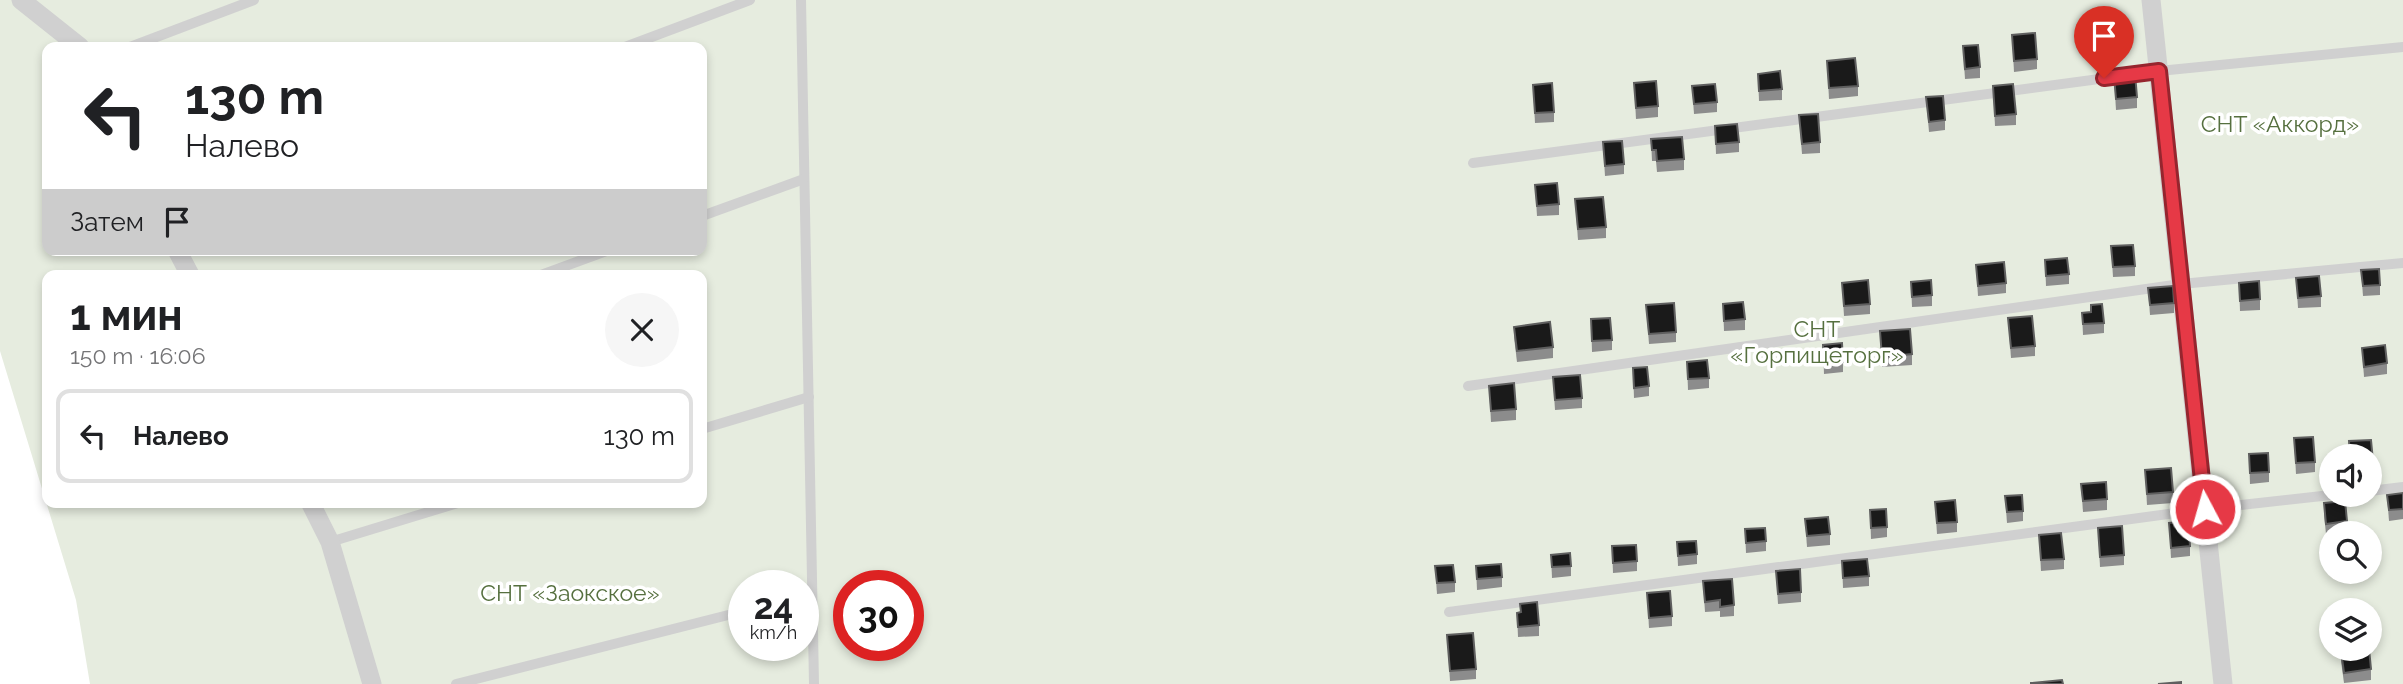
<!DOCTYPE html>
<html lang="ru">
<head>
<meta charset="utf-8">
<style>
  :root { --surface:#fff; --page:#f6f6f6; --text:#202124; --muted:#757577; --line:#e0e0e0 }
  body { margin:0; font-family:Raleway,sans-serif; background:var(--page); color:var(--text); height:100vh; display:flex; flex-direction:column; font-size:26px; white-space:nowrap }
  * { box-sizing:border-box; margin:0 }
  p { font-size:23px; color:var(--muted) }
  .icon { flex:none; width:38px; height:38px; fill:none; stroke:currentColor; stroke-width:2; stroke-linecap:round; stroke-linejoin:round }
  .map { position:relative; flex:1; overflow:hidden }
  .sheet { position:absolute; left:42px; top:270px; width:665px; height:238px; display:flex; flex-direction:column; background:var(--surface); border-radius:14px; box-shadow:0 4px 10px #0003 }
  .sheet>* { flex:none }
  .hud { position:absolute; left:42px; top:42px; width:665px; height:214px; border-radius:14px; box-shadow:0 4px 10px #0003; background:#fff; color:var(--text); overflow:hidden }
  .fabs { position:absolute; left:2319px; top:444px; display:grid; gap:14px }
  .fabs a { display:grid; place-items:center; width:63px; height:63px; border-radius:50%; background:var(--surface); box-shadow:0 4px 10px #0003; font-size:35px }
  .speed { position:absolute; left:728px; top:570px; display:flex; gap:14px; font-size:35px; font-weight:700; text-align:center }
  .speed>* { display:grid; place-content:center; width:91px; height:91px; border-radius:50%; background:var(--surface); box-shadow:0 4px 10px #0003; line-height:1 }
  .speed small { font-size:18px; font-weight:400 }
  .speed .limit { border:10px solid #d22; background:#fff; color:#111 }
  .pin { position:absolute; display:grid; place-items:center; width:60px; height:60px; color:#fff; margin:-72px -30px; border-radius:50% 50% 50% 0; rotate:-45deg; box-shadow:0 0 7px #0007 }
  .pin .icon { rotate:45deg }
  .me { position:absolute; width:77px; margin:-38px; rotate:354deg; stroke-linejoin:round; filter:drop-shadow(0 0 5px #0008) }
  .turn { display:flex; align-items:center; gap:24px; height:147px; padding:0 28px; font-size:32px }
  .turn .icon { width:91px; height:91px; stroke-width:2.5 }
  .turn b { display:block; font-size:49px; line-height:60px }
  .then { display:flex; align-items:center; height:66px; padding:0 28px; background:#0003; gap:14px; font-size:26px }
  .round { display:grid; place-items:center; flex:none; width:74px; height:74px; border-radius:37px; background:var(--page) }
  .overview { display:flex; align-items:center; justify-content:space-between; height:119px; padding:0 28px }
  h1 { font-size:42px; font-weight:700; line-height:52px }
  ul { padding:0; list-style:none }
  li { display:flex; align-items:center; gap:21px; height:94px; margin:0 14px 10px; padding:0 14px; border:4px solid var(--line); border-radius:14px }
  li div { flex:1 }
  li b { display:block; font-size:26px }
  li em { font-style:normal }
  .map>svg:first-child { display:block }
  .green { fill:#e6ecdf; fill-rule:evenodd }
  .lines { fill:none; stroke-linecap:round; stroke-linejoin:round }
  .service { stroke:#d0d0d0; stroke-width:10 }
  .minor { stroke:#d0d0d0; stroke-width:19 }
  .wall { fill:#8c8c8c }
  .building { fill:#1a1a1a; stroke:#5f5f5f; stroke-width:2 }
  .route-casing { stroke:#96252e; stroke-width:18 }
  .route { stroke:#e63946; stroke-width:12 }
  .labels { text-anchor:middle; stroke-width:7; stroke-linejoin:round; paint-order:stroke }
  .park-label { font-size:23px; fill:#56703f; stroke:#fff }
</style>
</head>
<body>
<div class="map">
<svg width="2403" height="684" viewBox="0 0 2403 684">
  <rect width="100%" height="100%" fill="#fff"/>
  <path class="green" d="M 0,0 L 2403,0 L 2403,684 L 90,684 L 76,600 L 0,351 ZM 47,47 L 702,47 L 702,250 L 47,250 ZM 47,275 L 702,275 L 702,502 L 47,502 ZM 2331,457 L 2370,457 L 2370,495 L 2331,495 ZM 2331,534 L 2370,534 L 2370,572 L 2331,572 ZM 744,586 L 803,586 L 803,646 L 744,646 ZM 849,586 L 908,586 L 908,646 L 849,646 ZM 2331,611 L 2370,611 L 2370,649 L 2331,649 Z"/>
  <g class="lines">
    <g class="service">
      <polyline points="801,0 814,684"/>
      <polyline points="130,47 254,0"/>
      <polyline points="625,47 750,0"/>
      <polyline points="1473,163 2159,71 2403,47"/>
      <polyline points="702,216 804,179"/>
      <polyline points="541,275 609,250"/>
      <polyline points="1468,386 2181,284 2403,263"/>
      <polyline points="702,429 809,397"/>
      <polyline points="2370,491 2403,487"/>
      <polyline points="330,542 461,502"/>
      <polyline points="1449,612 2205,509 2331,495"/>
      <polyline points="456,684 744,611"/>
    </g>
    <g class="minor">
      <polyline points="21,0 80,47"/>
      <polyline points="2151,0 2223,684"/>
      <polyline points="177,250 190,275"/>
      <polyline points="310,502 330,542 372,684"/>
    </g>
  </g>
  <g class="wall">
    <polygon points="2012,35 2037,59 2037,69 2014,72"/>
    <polygon points="1963,46 1980,67 1980,78 1965,79"/>
    <polygon points="1827,61 1858,86 1858,96 1829,99"/>
    <polygon points="1758,74 1782,89 1782,100 1759,101"/>
    <polygon points="2114,76 2137,97 2137,108 2116,110"/>
    <polygon points="1634,83 1658,106 1658,117 1636,119"/>
    <polygon points="1533,85 1554,112 1554,122 1535,123"/>
    <polygon points="1692,86 1717,102 1717,112 1694,114"/>
    <polygon points="1993,86 2016,114 2016,125 1995,126"/>
    <polygon points="1926,97 1945,120 1945,130 1929,132"/>
    <polygon points="1799,115 1820,142 1820,153 1802,154"/>
    <polygon points="1715,126 1739,142 1739,152 1716,154"/>
    <polygon points="1651,139 1684,159 1684,170 1657,172 1656,161 1652,161"/>
    <polygon points="1603,142 1624,164 1624,174 1605,176"/>
    <polygon points="1535,185 1559,204 1559,215 1537,216"/>
    <polygon points="1575,199 1606,227 1606,238 1578,240"/>
    <polygon points="2111,246 2135,266 2135,276 2113,277"/>
    <polygon points="2045,260 2069,274 2069,284 2046,286"/>
    <polygon points="1976,265 2006,283 2006,293 1978,296"/>
    <polygon points="2361,270 2380,285 2380,295 2363,296"/>
    <polygon points="2296,278 2321,296 2321,307 2298,308"/>
    <polygon points="1911,282 1932,295 1932,306 1912,307"/>
    <polygon points="1842,283 1870,304 1870,314 1844,316"/>
    <polygon points="2239,283 2260,299 2260,310 2240,311"/>
    <polygon points="2148,288 2174,303 2174,313 2150,315"/>
    <polygon points="1723,304 1745,319 1745,330 1724,331"/>
    <polygon points="1646,305 1676,332 1676,342 1649,344"/>
    <polygon points="2082,313 2104,323 2104,333 2083,335"/>
    <polygon points="2008,318 2035,346 2035,356 2011,358"/>
    <polygon points="1591,319 1612,340 1612,350 1592,352"/>
    <polygon points="1514,327 1553,347 1553,358 1517,362 1514,337"/>
    <polygon points="1880,331 1912,354 1912,365 1882,367"/>
    <polygon points="1823,345 1843,362 1843,372 1824,374"/>
    <polygon points="2362,348 2387,363 2387,374 2364,377"/>
    <polygon points="1687,362 1709,378 1709,388 1688,390"/>
    <polygon points="1633,368 1649,386 1649,396 1634,398"/>
    <polygon points="1553,377 1582,398 1582,408 1555,410"/>
    <polygon points="1489,386 1516,409 1516,420 1491,422"/>
    <polygon points="2294,438 2315,462 2315,472 2296,474"/>
    <polygon points="2371,440 2373,471 2370,472 2370,457 2349,457 2349,441"/>
    <polygon points="2249,454 2269,472 2269,482 2250,484"/>
    <polygon points="2145,470 2173,492 2173,503 2147,505"/>
    <polygon points="2081,484 2107,499 2107,510 2083,512"/>
    <polygon points="2403,493 2403,519 2389,521 2387,495"/>
    <polygon points="2005,496 2023,511 2023,521 2007,523"/>
    <polygon points="1935,502 1957,522 1957,532 1937,534"/>
    <polygon points="2324,503 2347,521 2347,532 2326,534 2324,514"/>
    <polygon points="1870,510 1887,527 1887,537 1871,539"/>
    <polygon points="1805,519 1830,534 1830,545 1807,547"/>
    <polygon points="2169,523 2190,546 2190,556 2171,558"/>
    <polygon points="2098,528 2124,555 2124,565 2100,567"/>
    <polygon points="1745,529 1766,541 1766,551 1746,553"/>
    <polygon points="2039,535 2064,559 2064,569 2041,571"/>
    <polygon points="1677,542 1697,554 1697,564 1678,566"/>
    <polygon points="1612,546 1637,561 1637,571 1613,573"/>
    <polygon points="1551,555 1571,566 1571,576 1552,578"/>
    <polygon points="1842,561 1869,576 1869,586 1843,588"/>
    <polygon points="1435,566 1455,582 1455,592 1437,594"/>
    <polygon points="1476,566 1502,577 1502,587 1477,590"/>
    <polygon points="1776,571 1801,592 1801,602 1778,604"/>
    <polygon points="1703,581 1734,605 1734,616 1720,617 1720,611 1705,612"/>
    <polygon points="1647,593 1672,616 1672,626 1649,628"/>
    <polygon points="1520,604 1539,625 1539,636 1518,637 1517,613 1520,612"/>
    <polygon points="1447,635 1476,669 1476,679 1450,681"/>
    <polygon points="2341,650 2371,669 2371,680 2344,683 2341,661"/>
  </g>
  <g class="building">
    <polygon points="2035,33 2037,59 2014,61 2012,35"/>
    <polygon points="1978,45 1980,67 1965,69 1963,46"/>
    <polygon points="1855,58 1858,86 1829,88 1827,61"/>
    <polygon points="1780,71 1782,89 1759,91 1758,74"/>
    <polygon points="2135,74 2137,97 2116,99 2114,76"/>
    <polygon points="1656,81 1658,106 1636,108 1634,83"/>
    <polygon points="1552,83 1554,112 1535,113 1533,85"/>
    <polygon points="1715,84 1717,102 1694,104 1692,86"/>
    <polygon points="2013,84 2016,114 1995,116 1993,86"/>
    <polygon points="1943,96 1945,120 1929,122 1926,97"/>
    <polygon points="1818,114 1820,142 1802,144 1799,115"/>
    <polygon points="1737,124 1739,142 1716,144 1715,126"/>
    <polygon points="1682,137 1684,159 1657,161 1656,150 1652,150 1651,139"/>
    <polygon points="1622,141 1624,164 1605,166 1603,142"/>
    <polygon points="1557,183 1559,204 1537,206 1535,185"/>
    <polygon points="1603,197 1606,227 1578,229 1575,199"/>
    <polygon points="2133,245 2135,266 2113,267 2111,246"/>
    <polygon points="2067,258 2069,274 2046,276 2045,260"/>
    <polygon points="2004,262 2006,283 1978,286 1976,265"/>
    <polygon points="2379,269 2380,285 2363,286 2361,270"/>
    <polygon points="2319,276 2321,296 2298,298 2296,278"/>
    <polygon points="1868,280 1870,304 1844,306 1842,283"/>
    <polygon points="1931,280 1932,295 1912,297 1911,282"/>
    <polygon points="2259,281 2260,299 2240,301 2239,283"/>
    <polygon points="2173,286 2174,303 2150,305 2148,288"/>
    <polygon points="1743,302 1745,319 1724,321 1723,304"/>
    <polygon points="1674,303 1676,332 1649,334 1646,305"/>
    <polygon points="2102,304 2104,323 2083,324 2082,313 2091,312 2091,305"/>
    <polygon points="2032,316 2035,346 2011,348 2008,318"/>
    <polygon points="1610,318 1612,340 1592,341 1591,319"/>
    <polygon points="1550,322 1553,347 1517,351 1514,327"/>
    <polygon points="1910,329 1912,354 1882,357 1880,331"/>
    <polygon points="1842,343 1843,362 1824,364 1823,345"/>
    <polygon points="2385,345 2387,363 2364,367 2362,348"/>
    <polygon points="1707,360 1709,378 1688,379 1687,362"/>
    <polygon points="1647,367 1649,386 1634,388 1633,368"/>
    <polygon points="1580,375 1582,398 1555,400 1553,377"/>
    <polygon points="1514,383 1516,409 1491,411 1489,386"/>
    <polygon points="2313,437 2315,462 2296,463 2294,438"/>
    <polygon points="2371,440 2373,461 2370,461 2370,457 2350,457 2349,441"/>
    <polygon points="2268,453 2269,472 2250,473 2249,454"/>
    <polygon points="2171,468 2173,492 2147,494 2145,470"/>
    <polygon points="2106,482 2107,499 2083,501 2081,484"/>
    <polygon points="2403,493 2403,509 2389,510 2387,495"/>
    <polygon points="2022,495 2023,511 2007,512 2005,496"/>
    <polygon points="1955,500 1957,522 1937,523 1935,502"/>
    <polygon points="2345,501 2347,521 2326,524 2324,503"/>
    <polygon points="1886,509 1887,527 1871,528 1870,510"/>
    <polygon points="1828,517 1830,534 1807,536 1805,519"/>
    <polygon points="2188,521 2190,546 2171,548 2169,523"/>
    <polygon points="2122,526 2124,555 2100,557 2098,528"/>
    <polygon points="1765,528 1766,541 1746,543 1745,529"/>
    <polygon points="2061,533 2064,559 2041,560 2039,535"/>
    <polygon points="1696,541 1697,554 1678,556 1677,542"/>
    <polygon points="1636,545 1637,561 1613,563 1612,546"/>
    <polygon points="1570,553 1571,566 1552,567 1551,555"/>
    <polygon points="1867,559 1869,576 1843,578 1842,561"/>
    <polygon points="1501,564 1502,577 1477,579 1476,566"/>
    <polygon points="1453,565 1455,582 1437,583 1435,566"/>
    <polygon points="1800,569 1801,592 1778,594 1776,571"/>
    <polygon points="1732,579 1734,605 1720,607 1720,600 1705,602 1703,581"/>
    <polygon points="1670,591 1672,616 1649,618 1647,593"/>
    <polygon points="1537,602 1539,625 1518,627 1517,613 1521,612 1520,604"/>
    <polygon points="1473,633 1476,669 1450,671 1447,635"/>
    <polygon points="2348,649 2369,649 2371,669 2344,673 2341,650"/>
    <polygon points="2062,680 2063,684 2031,684 2031,683"/>
    <polygon points="2181,682 2181,684 2158,684"/>
  </g>
  <g class="lines">
    <g class="route-casing">
      <polyline id="route" points="2104,78 2159,71 2205,509"/>
    </g>
    <use href="#route" class="route"/>
  </g>
  <g class="labels">
    <g class="park-label">
      <text x="2280" y="132">СНТ «Аккорд»</text>
      <text x="1817" y="337">СНТ<tspan x="1817" dy="26">«Горпищеторг»</tspan></text>
      <text x="570" y="601">СНТ «Заокское»</text>
    </g>
  </g>
</svg>
<div class="fabs">
<a><svg class="icon" aria-label="sound" viewBox="0 0 24 24"><path d="M4 9h4l5-4v14l-5-4H4zM17 9q2 3 0 6"/></svg></a>
<a><svg class="icon" aria-label="search" viewBox="0 0 24 24"><circle cx="10" cy="10" r="6"/><path d="M15 15l6 6"/></svg></a>
<a><svg class="icon" aria-label="layers" viewBox="0 0 24 24"><path d="M12 4l9 5-9 5-9-5zM3 14l9 5 9-5"/></svg></a>
</div>
<div class="speed"><div>24<small>km/h</small></div><div class="limit">30</div></div>
<div class="pin" style="left:2104px;top:78px;background:#d93025"><svg class="icon" aria-label="arrive" viewBox="0 0 24 24"><path d="M6 21V4h12l-3 4 3 4H6"/></svg></div>
<svg class="me" style="left:2205px;top:509px" viewBox="-20 -20 40 40"><circle r="17" fill="#e63946" stroke="#fff" stroke-width="3"/><path d="M0-11L8 9 0 5-8 9z" fill="#fff"/></svg>
<div class="hud">
<div class="turn"><svg class="icon" aria-label="left" viewBox="0 0 24 24"><path d="M17 20v-9H6M10 6l-5 5 5 5"/></svg><div><b>130 m</b>Налево</div></div>
<div class="then">Затем<svg class="icon" aria-label="arrive" viewBox="0 0 24 24"><path d="M6 21V4h12l-3 4 3 4H6"/></svg></div>
</div>
<section class="sheet">
<div class="overview"><div><h1>1 мин</h1><p>150 m · 16:06</p></div><a class="round"><svg class="icon" aria-label="close" viewBox="0 0 24 24"><path d="M6 6l12 12M18 6L6 18"/></svg></a></div>
<ul>
<li><svg class="icon" aria-label="left" viewBox="0 0 24 24"><path d="M17 20v-9H6M10 6l-5 5 5 5"/></svg><div><b>Налево</b></div><em>130 m</em></li>
</ul>
</section>
</div>
</body>
</html>
